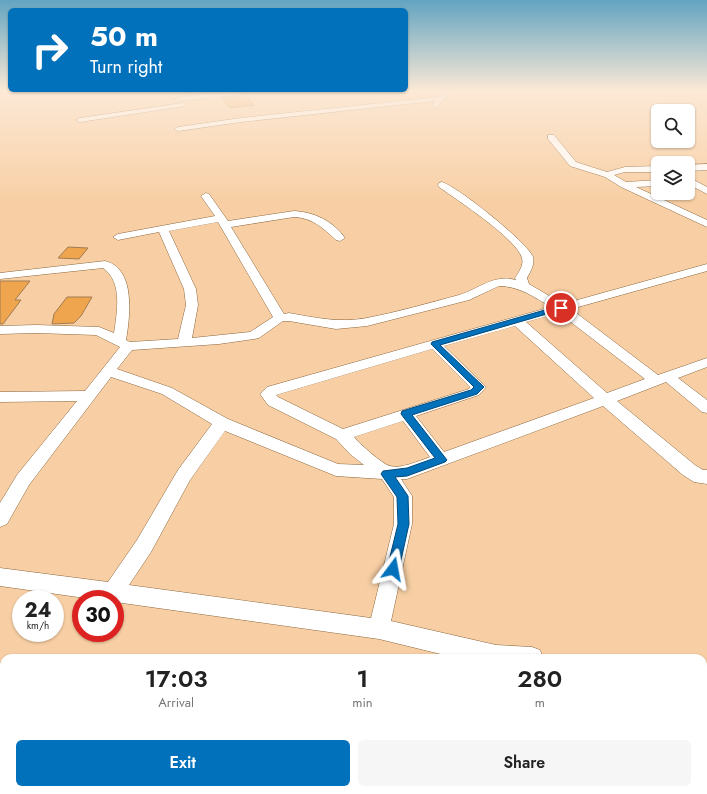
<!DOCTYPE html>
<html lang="en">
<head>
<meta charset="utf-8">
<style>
  :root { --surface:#fff; --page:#f6f6f6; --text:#222; --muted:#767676; --accent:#0271bc }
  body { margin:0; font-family:Jost,sans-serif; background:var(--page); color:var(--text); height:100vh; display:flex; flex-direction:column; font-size:15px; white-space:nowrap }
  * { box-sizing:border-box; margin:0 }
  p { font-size:13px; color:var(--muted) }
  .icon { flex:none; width:22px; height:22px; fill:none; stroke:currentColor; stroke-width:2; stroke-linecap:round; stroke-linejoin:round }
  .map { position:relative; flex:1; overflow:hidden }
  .panel { position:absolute; left:0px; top:654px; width:707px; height:140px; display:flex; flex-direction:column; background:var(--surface); border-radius:12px 12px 0 0; box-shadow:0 1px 3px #0004 }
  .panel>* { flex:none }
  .banner { position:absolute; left:8px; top:8px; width:400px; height:84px; border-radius:6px; box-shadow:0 1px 3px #0004; background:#0271bc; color:#fff; overflow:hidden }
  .controls { position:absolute; left:651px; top:104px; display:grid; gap:8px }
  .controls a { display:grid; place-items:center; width:44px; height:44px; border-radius:6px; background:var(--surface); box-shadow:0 1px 3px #0004; font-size:20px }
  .speed { position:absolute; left:12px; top:590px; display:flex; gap:8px; font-size:20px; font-weight:700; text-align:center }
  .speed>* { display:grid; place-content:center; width:52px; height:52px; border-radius:50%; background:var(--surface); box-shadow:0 1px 3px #0004; line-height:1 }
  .speed small { font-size:10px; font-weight:400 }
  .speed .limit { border:6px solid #d22; background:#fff; color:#111 }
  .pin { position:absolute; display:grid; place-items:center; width:34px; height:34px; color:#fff; margin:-17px; border:2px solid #fff; border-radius:50%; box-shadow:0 1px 4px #0007 }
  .me { position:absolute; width:44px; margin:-22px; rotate:13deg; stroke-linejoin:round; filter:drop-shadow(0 0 3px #0008) }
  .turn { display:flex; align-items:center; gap:14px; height:84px; padding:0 16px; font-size:18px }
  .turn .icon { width:52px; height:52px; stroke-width:2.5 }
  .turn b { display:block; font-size:28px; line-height:34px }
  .eta { display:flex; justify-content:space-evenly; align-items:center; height:68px; text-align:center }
  .eta b { font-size:24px; font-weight:600; line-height:28px }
  .primary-button { display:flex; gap:8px; margin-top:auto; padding:8px 16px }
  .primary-button a { flex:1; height:46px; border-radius:6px; background:var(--accent); color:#fff; font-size:16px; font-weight:600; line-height:46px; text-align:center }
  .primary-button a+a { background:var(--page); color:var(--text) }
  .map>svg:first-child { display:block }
  .building { fill:#eea54d; stroke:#a17b53 }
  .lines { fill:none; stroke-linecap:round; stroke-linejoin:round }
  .minor-casing { stroke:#8b673f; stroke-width:1 }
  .minor { fill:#fff; fill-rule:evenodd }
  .route { fill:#0271bc; stroke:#01497a }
</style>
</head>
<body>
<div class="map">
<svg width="707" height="794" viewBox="0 0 707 794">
  <rect width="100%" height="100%" fill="#f8cfa4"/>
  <g class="building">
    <polygon points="246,95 254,105 230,108 221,98"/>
    <polygon points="68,247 88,248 79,259 58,258"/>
    <polygon points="0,281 30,281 15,300 21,300 3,324 0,324"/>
    <polygon points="67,297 92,297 81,316 74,323 52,324 54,314"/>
  </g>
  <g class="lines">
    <g class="minor-casing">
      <g id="minor">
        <polygon points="232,91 256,91 253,93 178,101 175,99 178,97"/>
        <polygon points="449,91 457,91 443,100 438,107 436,108 433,106 435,101 241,122 178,131 174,129 178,127 241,118 438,97"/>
        <polygon points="183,103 185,104 185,106 80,122 76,120 80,118"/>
        <polygon points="548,135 554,135 576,162 607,172 625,167 658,166 658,172 625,172 614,175 626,182 658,180 658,186 636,187 707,220 707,227 621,187 605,177 570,166 548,139"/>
        <polygon points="707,164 707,170 688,171 688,165"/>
        <polygon points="688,179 692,179 707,187 707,194 688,184"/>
        <path d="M 442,182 C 457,186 528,243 533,257 C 535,265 530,272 527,278 L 529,284 L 563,304 L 707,264 L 707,271 L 571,309 L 658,375 L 707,358 L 707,367 L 678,378 L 707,400 L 707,413 L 702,412 L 666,382 L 617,401 L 695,465 L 703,470 L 707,470 L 707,484 L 694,482 L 683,475 L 603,406 L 407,479 L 401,479 L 412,496 L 412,524 L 391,621 L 496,645 L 532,647 L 540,650 L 543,658 L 457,658 L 379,639 L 115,602 L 115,599 L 92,599 L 0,586 L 0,568 L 108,582 L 137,540 L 178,470 L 212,424 L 162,394 L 111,377 L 29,485 L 7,524 L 0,527 L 0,503 L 17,475 L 77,401 L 0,402 L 0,392 L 85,391 L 120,347 L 96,335 L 36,333 L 0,334 L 0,326 L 36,325 L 99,327 L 114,333 C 117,312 123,282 103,268 L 0,279 L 0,273 L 105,261 C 136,268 130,317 126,340 L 130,342 L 178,339 L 186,305 L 184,289 L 159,232 L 118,240 L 113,237 L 118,234 L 215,216 L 201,196 L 206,193 L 209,194 L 228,221 L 294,211 C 314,212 333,221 345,238 L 340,241 L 336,240 C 323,228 313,218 294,217 L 231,227 L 284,314 L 289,313 C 316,318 340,323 367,318 C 398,312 429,303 459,295 C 479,289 493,274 516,280 L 515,278 C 519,272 524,265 522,258 C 516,238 457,200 439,187 L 438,185 L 439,183 ZM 218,222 L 273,317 L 250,332 L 192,338 L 198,305 L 196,289 L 169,231 ZM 499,286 C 519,286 534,297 551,307 L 267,387 L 260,394 L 268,405 L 336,439 L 350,454 L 364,465 L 338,464 L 228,419 L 172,388 L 117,369 L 132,350 L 219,344 L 254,339 L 259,338 L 283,321 L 289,321 L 336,329 L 367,326 L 469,300 ZM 559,313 L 645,379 L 607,393 L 526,322 ZM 515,326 L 594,398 L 444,452 L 416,416 L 479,395 L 486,387 L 444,346 ZM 432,349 L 470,387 L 469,389 L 343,429 L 278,397 L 276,395 ZM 403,421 L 430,457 C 419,461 401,469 390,466 C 382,464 360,444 354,437 ZM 225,431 L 336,476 L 382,479 L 394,497 L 394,524 L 371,618 L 129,585 L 151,552 L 190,480 Z"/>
        <rect x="703" y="668" width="4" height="24"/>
      </g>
    </g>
    <use href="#minor" class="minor"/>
  </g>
  <linearGradient id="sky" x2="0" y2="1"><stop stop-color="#62a4c1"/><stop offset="0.45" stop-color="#fce9d6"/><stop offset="1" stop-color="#fce9d6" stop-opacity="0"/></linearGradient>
  <rect width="707" height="202" fill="url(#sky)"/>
  <polygon class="route" points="559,306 561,306 565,308 564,309 440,345 484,387 477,394 412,415 447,460 445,462 407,476 395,477 408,496 409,524 399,569 397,573 393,574 388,573 387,569 398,524 397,497 381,474 383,471 407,468 435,458 401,414 402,411 471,390 474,387 431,344 432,342"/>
</svg>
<div class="controls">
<a><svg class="icon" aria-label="search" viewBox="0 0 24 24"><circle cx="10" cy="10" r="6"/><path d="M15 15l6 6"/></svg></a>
<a><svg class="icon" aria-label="layers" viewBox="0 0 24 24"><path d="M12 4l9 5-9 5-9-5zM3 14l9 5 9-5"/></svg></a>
</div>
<div class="speed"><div>24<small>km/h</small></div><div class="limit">30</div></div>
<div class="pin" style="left:561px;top:308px;background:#d93025"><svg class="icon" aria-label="arrive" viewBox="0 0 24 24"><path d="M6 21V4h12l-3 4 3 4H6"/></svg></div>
<svg class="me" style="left:393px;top:569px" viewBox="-20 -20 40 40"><path d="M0-17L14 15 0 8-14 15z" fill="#0271bc" stroke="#fff" stroke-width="4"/></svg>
<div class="banner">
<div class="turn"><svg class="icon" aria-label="right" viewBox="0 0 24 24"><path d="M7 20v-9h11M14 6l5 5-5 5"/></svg><div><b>50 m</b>Turn right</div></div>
</div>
<section class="panel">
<div class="eta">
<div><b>17:03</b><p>Arrival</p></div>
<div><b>1</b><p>min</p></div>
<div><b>280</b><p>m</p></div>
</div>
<div class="primary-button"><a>Exit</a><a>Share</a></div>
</section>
</div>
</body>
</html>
